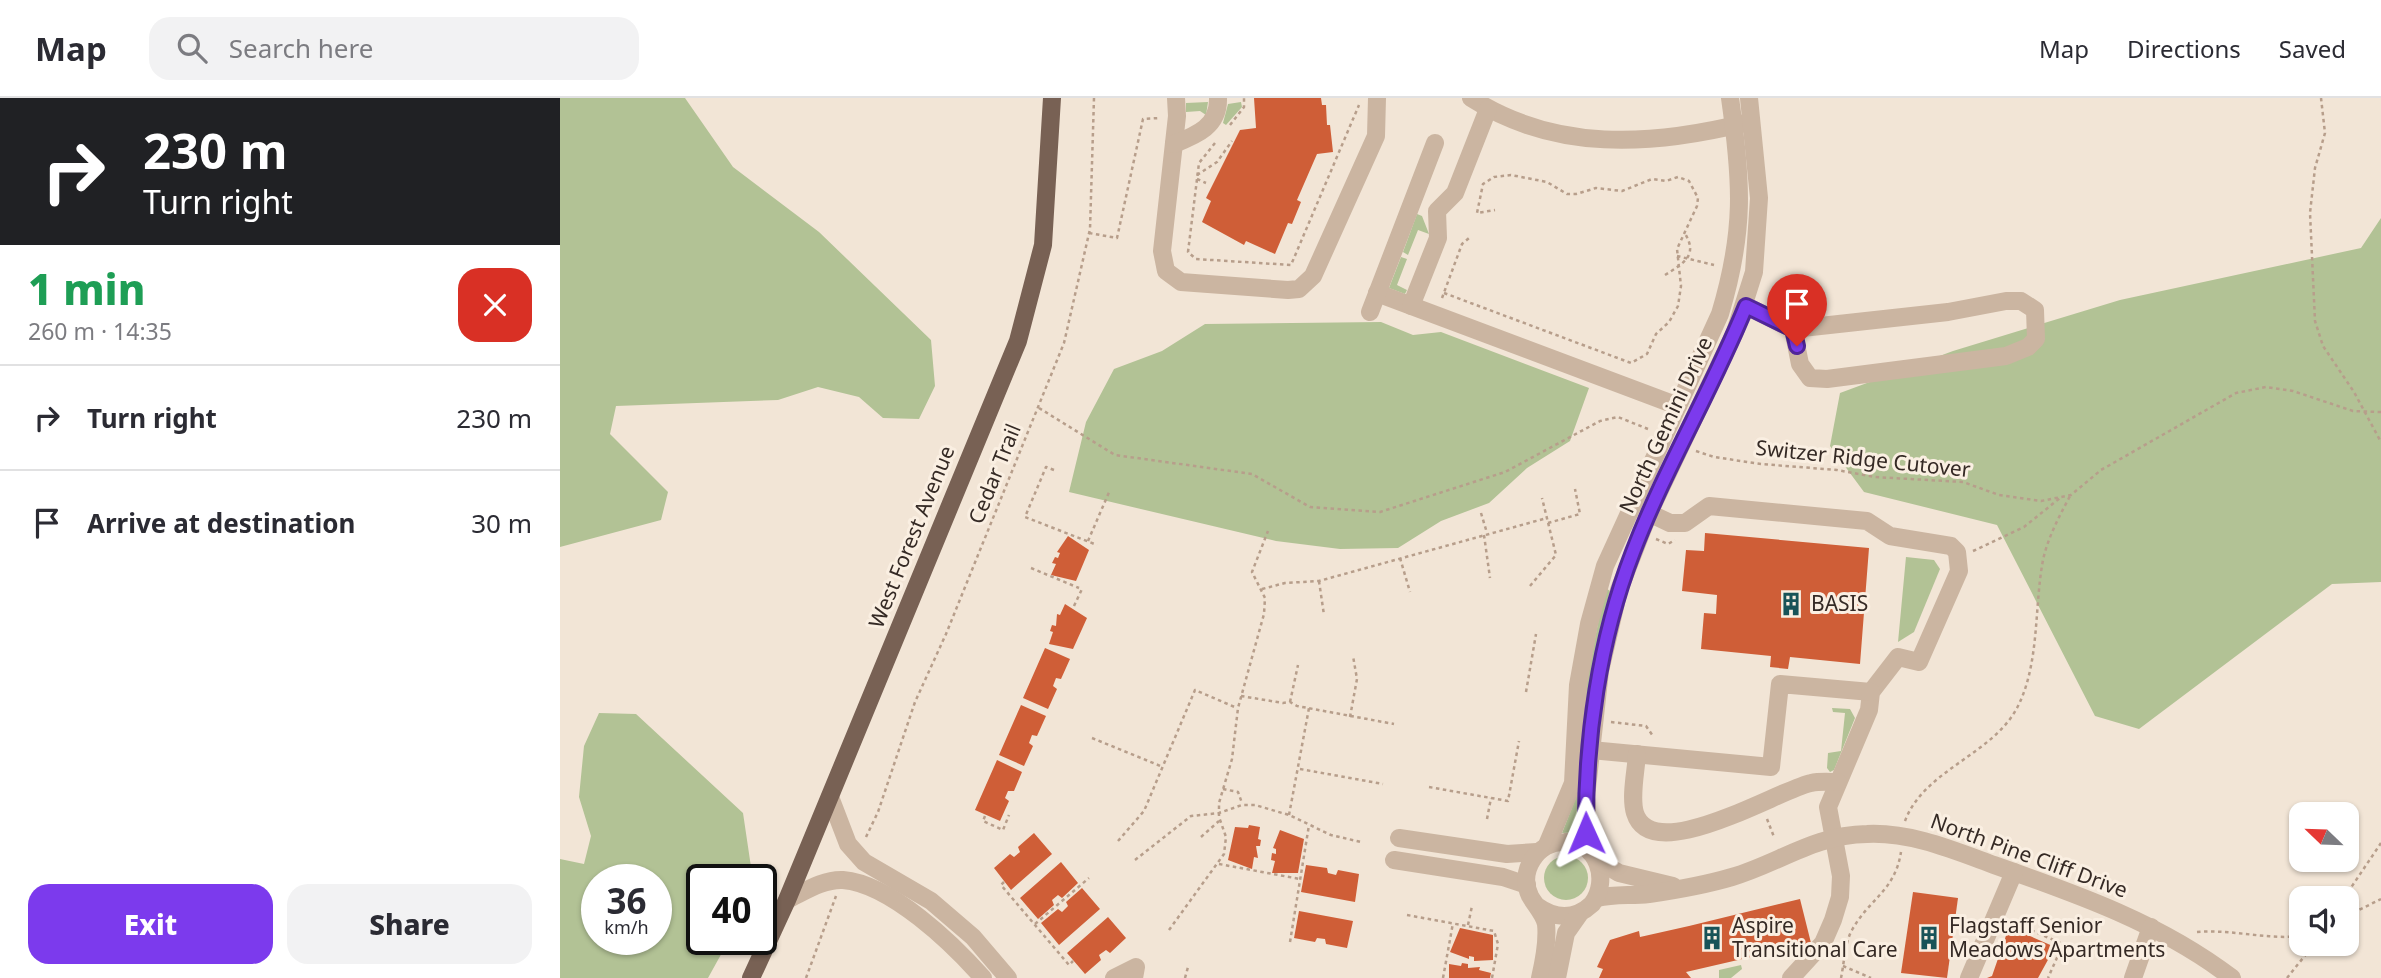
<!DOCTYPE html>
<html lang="en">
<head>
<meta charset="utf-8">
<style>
  :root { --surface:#fff; --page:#f2f2f3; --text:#2b2b33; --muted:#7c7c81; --line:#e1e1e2; --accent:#7c3aed }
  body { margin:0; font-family:"Noto Sans",sans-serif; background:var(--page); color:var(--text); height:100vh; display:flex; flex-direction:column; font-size:26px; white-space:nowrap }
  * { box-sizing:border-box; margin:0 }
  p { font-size:23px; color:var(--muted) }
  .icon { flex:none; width:38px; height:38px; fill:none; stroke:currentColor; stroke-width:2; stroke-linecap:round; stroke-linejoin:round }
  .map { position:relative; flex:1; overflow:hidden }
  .drawer { display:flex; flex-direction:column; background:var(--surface); width:560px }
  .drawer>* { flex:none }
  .hud { background:#202124; color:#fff; overflow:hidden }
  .needle { width:46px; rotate:293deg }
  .tools { position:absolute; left:1729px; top:704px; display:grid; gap:14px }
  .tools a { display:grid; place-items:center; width:70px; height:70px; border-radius:14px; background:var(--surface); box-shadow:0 2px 5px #0004; font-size:35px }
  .speed { position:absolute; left:21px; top:766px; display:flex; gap:14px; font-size:35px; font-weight:700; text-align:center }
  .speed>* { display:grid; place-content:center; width:91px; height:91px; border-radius:50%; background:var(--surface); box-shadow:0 2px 5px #0004; line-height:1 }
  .speed small { font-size:18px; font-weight:400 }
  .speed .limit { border:4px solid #111; border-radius:10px; background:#fff; color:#111 }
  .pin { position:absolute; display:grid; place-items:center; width:60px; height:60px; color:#fff; margin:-72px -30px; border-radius:50% 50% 50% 0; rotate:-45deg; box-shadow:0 0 7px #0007 }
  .pin .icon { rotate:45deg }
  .me { position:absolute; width:77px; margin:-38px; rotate:359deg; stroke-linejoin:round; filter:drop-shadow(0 0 5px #0008) }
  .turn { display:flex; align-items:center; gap:24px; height:147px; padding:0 28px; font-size:32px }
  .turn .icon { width:91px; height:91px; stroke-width:2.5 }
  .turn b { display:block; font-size:49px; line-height:60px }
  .round { display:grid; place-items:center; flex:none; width:74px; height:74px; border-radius:21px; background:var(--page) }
  .headline { display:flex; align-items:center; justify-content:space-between; height:119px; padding:0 28px }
  h1 { font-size:42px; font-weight:800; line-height:52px; color:#1e9e55 }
  .primary-button { display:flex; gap:14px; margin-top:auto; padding:14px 28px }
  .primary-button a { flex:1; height:80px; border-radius:21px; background:var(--accent); color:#fff; font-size:28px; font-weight:800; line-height:80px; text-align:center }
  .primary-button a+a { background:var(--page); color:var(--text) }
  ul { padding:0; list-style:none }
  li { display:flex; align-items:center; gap:21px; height:105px; padding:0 28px; border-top:2px solid var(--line) }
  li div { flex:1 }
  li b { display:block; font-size:26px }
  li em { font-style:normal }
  header { display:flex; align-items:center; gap:42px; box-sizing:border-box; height:98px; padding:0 35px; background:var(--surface); border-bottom:2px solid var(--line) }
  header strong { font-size:33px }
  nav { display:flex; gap:38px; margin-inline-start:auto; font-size:24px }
  .search { width:490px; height:63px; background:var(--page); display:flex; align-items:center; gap:18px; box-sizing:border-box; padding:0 24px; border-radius:21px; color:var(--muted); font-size:26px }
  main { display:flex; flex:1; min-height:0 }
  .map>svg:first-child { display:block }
  .green { fill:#b2c295; fill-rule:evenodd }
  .building { fill:#cf5e37 }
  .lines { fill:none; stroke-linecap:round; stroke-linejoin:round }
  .path { stroke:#b79e8b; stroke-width:2.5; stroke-dasharray:3.5 3.5; stroke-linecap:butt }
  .minor { stroke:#cbb5a1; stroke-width:18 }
  .major { stroke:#786154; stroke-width:18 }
  .route-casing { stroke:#51269a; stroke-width:18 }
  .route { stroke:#7c3aed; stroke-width:12 }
  .labels { text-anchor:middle; stroke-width:6; stroke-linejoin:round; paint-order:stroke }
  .street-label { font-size:21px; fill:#352a25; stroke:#faefe2 }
  .poi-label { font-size:21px; fill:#352a25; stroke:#faefe2; text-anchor:start }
</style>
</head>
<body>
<header>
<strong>Map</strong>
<div class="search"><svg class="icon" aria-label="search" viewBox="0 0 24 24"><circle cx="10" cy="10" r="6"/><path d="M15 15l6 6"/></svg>Search here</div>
<nav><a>Map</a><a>Directions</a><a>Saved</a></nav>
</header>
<main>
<section class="drawer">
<div class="hud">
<div class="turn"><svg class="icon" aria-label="right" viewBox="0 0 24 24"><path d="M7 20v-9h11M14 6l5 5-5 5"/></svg><div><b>230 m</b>Turn right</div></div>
</div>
<div class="headline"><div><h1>1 min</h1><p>260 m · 14:35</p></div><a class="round" style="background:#d93025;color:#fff"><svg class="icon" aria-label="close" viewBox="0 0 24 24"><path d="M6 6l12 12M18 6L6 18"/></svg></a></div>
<ul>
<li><svg class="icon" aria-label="right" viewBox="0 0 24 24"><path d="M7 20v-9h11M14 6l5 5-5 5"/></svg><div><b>Turn right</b></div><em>230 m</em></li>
<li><svg class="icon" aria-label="arrive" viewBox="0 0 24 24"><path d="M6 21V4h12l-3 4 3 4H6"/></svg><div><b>Arrive at destination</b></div><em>30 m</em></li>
</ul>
<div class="primary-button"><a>Exit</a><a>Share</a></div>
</section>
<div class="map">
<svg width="1821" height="880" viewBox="0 0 1821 880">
  <rect width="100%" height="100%" fill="#f2e5d6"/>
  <g class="green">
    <polygon points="0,0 125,0 173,69 259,134 371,242 375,288 359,321 323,320 299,299 258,289 218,302 56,308 50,336 108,394 101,422 0,449"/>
    <polygon points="648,4 646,17 640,13 626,14 626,5"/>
    <polygon points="681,4 682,9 666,27 663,25 668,6"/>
    <polygon points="857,116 862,118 869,136 858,132 848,157 843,154"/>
    <polygon points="1821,120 1821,484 1772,486 1579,631 1535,618 1437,427 1304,394 1270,348 1280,295 1393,253 1560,202 1801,150"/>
    <polygon points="841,159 847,161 837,187 847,192 845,196 829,190"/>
    <polygon points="821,224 853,237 881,234 1029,290 1010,343 967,370 929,405 881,423 838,450 780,451 716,443 509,394 526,324 554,271 602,253 645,226"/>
    <polygon points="1346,459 1374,462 1380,471 1354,534 1338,544"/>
    <polygon points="1045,489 1051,494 1019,734 1002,735 1017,697 1020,618"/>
    <polygon points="1272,610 1290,611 1295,620 1274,672 1270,674 1267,670 1268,655 1281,653 1285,615 1273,614"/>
    <path d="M 39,615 L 76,616 L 183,715 L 191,769 L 188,782 L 142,782 L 142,842 L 169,842 L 148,880 L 0,880 L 0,761 L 24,766 L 31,738 L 19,699 L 24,648 ZM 37,782 L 96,782 L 96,842 L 37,842 Z"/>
    <circle cx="1006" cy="780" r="22"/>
    <polygon points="1181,867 1182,871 1171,880 1159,880 1159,872"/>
  </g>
  <g class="building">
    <polygon points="694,0 761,0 762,7 766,7 767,27 770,27 773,54 757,56 737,102 741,104 732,126 728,125 715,156 686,143 684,147 642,124 651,103 646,100 680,32 696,30"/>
    <polygon points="1145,435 1309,450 1300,566 1230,559 1228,571 1210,569 1211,558 1141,551 1144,515 1156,516 1157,497 1122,493 1126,452 1144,453"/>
    <polygon points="508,438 529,452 516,483 491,477 496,466 492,465 495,459 498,460 500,455 497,454"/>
    <polygon points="505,506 527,520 513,551 489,546 493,534 490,533 492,527 496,528 497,516 500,517"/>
    <polygon points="485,550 510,561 501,581 496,580 493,588 497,591 488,611 463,600"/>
    <polygon points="461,607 486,618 477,638 472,637 469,645 473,648 464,668 439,657"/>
    <polygon points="437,662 462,674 454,693 448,693 445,700 449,703 440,723 415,712"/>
    <polygon points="689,727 700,729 698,741 701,742 700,748 696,748 698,760 694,759 692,771 668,762 675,729 688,730"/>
    <polygon points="720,732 744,741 738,775 712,775 715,763 711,762 712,755 716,756 716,751 713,750"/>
    <polygon points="474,735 492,756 451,792 434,770 450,756 454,759 460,754 458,749"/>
    <polygon points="501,764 518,785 502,800 498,797 492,802 494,807 478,821 460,800"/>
    <polygon points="746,767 767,770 768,775 776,777 778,772 799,776 795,804 741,794"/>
    <polygon points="522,790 540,811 499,847 481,825 498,811 502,814 508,808 506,804"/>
    <polygon points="1353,794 1398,800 1387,880 1341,875"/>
    <polygon points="1240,801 1251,845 1126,874 1131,880 1039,880 1043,871 1037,869 1050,842 1079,833 1080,839 1129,828"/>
    <polygon points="739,813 793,823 787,850 766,846 765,841 757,840 755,844 734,840"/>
    <polygon points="548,819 566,840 550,855 546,852 539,857 541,862 525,876 507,855"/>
    <polygon points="1449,829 1495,849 1478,880 1427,880 1432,878"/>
    <polygon points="900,830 933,837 933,862 914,863 914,859 909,858 909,861 890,854"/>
    <polygon points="902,865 908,866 908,870 920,869 919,872 931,875 930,880 889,880 889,866 901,868"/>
  </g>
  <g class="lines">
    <g class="path">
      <polyline points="1761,0 1765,35 1755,70 1750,115 1755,223 1763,248 1794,294 1821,344"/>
      <polyline points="670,27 684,9 684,0"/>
      <polyline points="655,45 639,65 628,154 636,161 731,167 799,7"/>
      <polyline points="637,77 657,64 672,43"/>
      <polyline points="637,81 646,85"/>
      <polyline points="529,135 557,140 583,21 600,20"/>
      <polyline points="1117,158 1154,167"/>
      <path d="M 1105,177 C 1124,165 1139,157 1124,134"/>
      <polyline points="884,195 1071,265 1087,256 1096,236 1109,224 1118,208 1121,188 1117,151 1137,108 1138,100 1129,83 1118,79 1106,83 1092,81 1062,93 1036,90 1016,96 1007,96 987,84 951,77 934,79 923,86 917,115 935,112"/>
      <polyline points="882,200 902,146 909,140"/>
      <polyline points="479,310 555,357 692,376 750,409 820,414 945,374 1040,323 1058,319 1088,331"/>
      <polyline points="1136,353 1154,359 1201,366 1277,372 1315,379 1403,384 1439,397 1481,403 1511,397 1541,372 1676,295 1706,289 1733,293 1793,313 1821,314"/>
      <polyline points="494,372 486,369 465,419 537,447"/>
      <polyline points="921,415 927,435"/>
      <polyline points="988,425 1020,416 1015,391"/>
      <polyline points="924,437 930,480"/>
      <polyline points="1096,441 1108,446 1115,442"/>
      <polyline points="528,443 550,392"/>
      <polyline points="1413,453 1464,429 1500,400"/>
      <polyline points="840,460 850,494"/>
      <polyline points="471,470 519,490"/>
      <polyline points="759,483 764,517"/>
      <polyline points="970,488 996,457 982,400"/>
      <polyline points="702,491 725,485 759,483 987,420"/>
      <polyline points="514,508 522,491"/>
      <polyline points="966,594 976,536"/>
      <polyline points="681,598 723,605 730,604 737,608 834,626"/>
      <polyline points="730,604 738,567"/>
      <polyline points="790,619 797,581 793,558"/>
      <polyline points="1051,624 1086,628 1093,638"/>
      <polyline points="532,640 603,669"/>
      <polyline points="740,671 823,686"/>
      <polyline points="869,689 948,703 959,643"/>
      <polyline points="663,691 678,694 682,705"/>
      <polyline points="729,717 749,610"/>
      <polyline points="425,718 423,723 443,732 449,717"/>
      <polyline points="927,721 931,700"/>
      <polyline points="1207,721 1214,739"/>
      <path d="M 1345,723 C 1364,672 1432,657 1457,610 C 1480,566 1474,509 1483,462 C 1488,439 1499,419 1510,398"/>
      <polyline points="306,739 318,714 355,604 386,536 504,245 530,131 534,0"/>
      <polyline points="641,739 659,723"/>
      <polyline points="558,743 584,713 635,592 677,610"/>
      <polyline points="575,762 631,718 659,715 682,707 695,707 729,717 771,737 801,744"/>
      <polyline points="659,766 740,781"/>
      <polyline points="444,784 441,787 509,867 513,863"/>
      <polyline points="1784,800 1821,745"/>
      <polyline points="847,817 934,833 938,846 932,880"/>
      <polyline points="1787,818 1821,801"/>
      <polyline points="1452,824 1503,846 1488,880"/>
      <polyline points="475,826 529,780"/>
      <polyline points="908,827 912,808"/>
      <polyline points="609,832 664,756 666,739 659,719 659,705 672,661 678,610 704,516 705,500 692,474 708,433"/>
      <path d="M 1637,834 C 1673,831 1706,842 1741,838"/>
      <polyline points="730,844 749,727"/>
      <polyline points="1283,868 1311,880"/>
      <polyline points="246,880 276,798"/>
      <polyline points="625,880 628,869"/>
      <polyline points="883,880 893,825"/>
      <path d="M 1281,880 C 1284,866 1285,844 1292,832 C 1309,801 1335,793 1341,754"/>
      <polyline points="1727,880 1755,845"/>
    </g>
    <g class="minor">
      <polyline points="616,0 617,18 602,153 606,173 621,184 728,192 739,191 753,178 816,38 817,0"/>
      <path d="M 911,0 C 995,54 1091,48 1185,25"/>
      <path d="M 614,46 C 637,37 659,28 658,0"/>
      <polyline points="817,195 1118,308"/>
      <polyline points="851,208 878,140 877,113 895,95 928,11"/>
      <polyline points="1186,208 1233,231 1388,214 1446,203 1461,203 1475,212 1476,241 1468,249 1446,258 1267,281 1250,280 1240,266 1233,231"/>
      <polyline points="810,214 875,45"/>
      <polyline points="1089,415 1110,425 1125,425 1149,408 1307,423 1330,438 1391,448 1397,454 1399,473 1359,564 1338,559 1311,594 1309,612 1268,709 1281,778 1280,799 1273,822 1263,845 1231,880"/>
      <polyline points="1031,652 1211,669 1220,586 1311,594"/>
      <path d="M 1077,656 C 1076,673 1070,699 1075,715 C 1092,770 1220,691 1251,685 C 1260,683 1269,684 1278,684"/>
      <polyline points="270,699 288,746 304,764 371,803 413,839 448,880"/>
      <polyline points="839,740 947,756 977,754"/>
      <path d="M 987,747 L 1013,685 L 1018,587 L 1029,526 L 1045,468 L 1160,216 C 1185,133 1182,84 1170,0"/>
      <polyline points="1030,754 1026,699 1040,573 1059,492 1089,415 1175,234 1194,174 1199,100 1189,0"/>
      <polyline points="834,762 943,779 967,787"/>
      <polyline points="1037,762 1059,775 1113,788"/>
      <path d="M 1037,800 C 1054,796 1071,798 1089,796 C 1116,792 1145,787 1172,779 C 1220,765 1253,737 1307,736 C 1351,734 1393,752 1434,767 C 1517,796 1602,826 1672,880"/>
      <path d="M 227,802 C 244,794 263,781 283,782 C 331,786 393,846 423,880"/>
      <path d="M 977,808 C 995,821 1015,822 1032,806 C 1050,782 1038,743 1004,744 C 977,744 958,773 970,798 C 975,807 984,816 986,826 C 988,844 984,863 980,880"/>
      <polyline points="554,880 576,869 574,880"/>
      <polyline points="997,880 1006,835 1020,815"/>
      <polyline points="1409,880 1454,774"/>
      <polyline points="1573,880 1591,829"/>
    </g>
    <polyline class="major" points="191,880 227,802 458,243 483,147 492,0"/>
  </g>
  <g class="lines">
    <g class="route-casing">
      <path id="route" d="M 1026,735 C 1025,642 1039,542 1073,454 C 1105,370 1152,292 1186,208 L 1233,231 L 1237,248"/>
    </g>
    <use href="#route" class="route"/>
  </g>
  <defs>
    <g id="building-bare" transform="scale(1.89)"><path d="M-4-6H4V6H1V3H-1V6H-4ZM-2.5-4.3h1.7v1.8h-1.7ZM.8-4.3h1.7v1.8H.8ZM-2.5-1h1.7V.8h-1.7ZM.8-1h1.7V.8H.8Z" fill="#185358" stroke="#faefe2" stroke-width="2.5" paint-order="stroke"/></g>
  </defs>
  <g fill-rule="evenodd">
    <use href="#building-bare" x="1231" y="506"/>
    <use href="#building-bare" x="1152" y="840"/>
    <use href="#building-bare" x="1369" y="840"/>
  </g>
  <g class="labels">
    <g class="street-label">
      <text transform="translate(1106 327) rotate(-65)" y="7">North Gemini Drive</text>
      <text transform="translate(1303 361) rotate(6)" y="7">Switzer Ridge Cutover</text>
      <text transform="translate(435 376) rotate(-68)" y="7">Cedar Trail</text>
      <text transform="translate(352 439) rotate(-68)" y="7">West Forest Avenue</text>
      <text transform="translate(1469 758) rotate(20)" y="7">North Pine Cliff Drive</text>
    </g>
    <g class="poi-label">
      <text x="1251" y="513">BASIS</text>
      <text x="1172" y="835">Aspire<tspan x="1172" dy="24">Transitional Care</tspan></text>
      <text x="1389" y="835">Flagstaff Senior<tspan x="1389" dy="24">Meadows Apartments</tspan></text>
    </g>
  </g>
</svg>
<div class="tools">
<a><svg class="needle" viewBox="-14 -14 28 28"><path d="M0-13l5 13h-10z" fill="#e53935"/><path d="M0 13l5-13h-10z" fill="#7c7c81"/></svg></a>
<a><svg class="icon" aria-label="sound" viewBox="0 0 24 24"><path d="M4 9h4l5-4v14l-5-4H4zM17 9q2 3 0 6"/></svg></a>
</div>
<div class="speed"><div>36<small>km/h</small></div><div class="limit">40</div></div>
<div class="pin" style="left:1237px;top:248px;background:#d93025"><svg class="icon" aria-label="arrive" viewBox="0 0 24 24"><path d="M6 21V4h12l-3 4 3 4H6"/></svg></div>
<svg class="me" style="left:1026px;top:735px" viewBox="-20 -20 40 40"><path d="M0-17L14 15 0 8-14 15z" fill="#7c3aed" stroke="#fff" stroke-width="4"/></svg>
</div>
</main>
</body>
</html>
